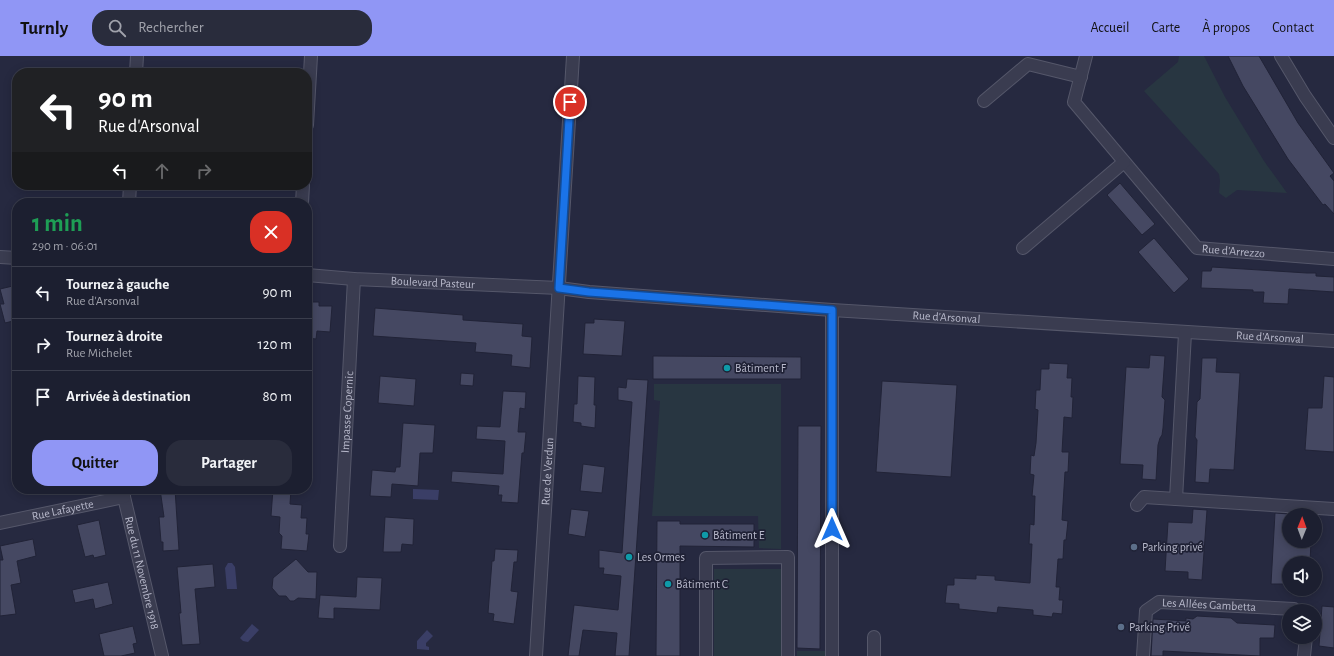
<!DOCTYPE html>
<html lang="fr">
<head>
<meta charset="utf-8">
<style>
  :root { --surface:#1c1f30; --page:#292c3c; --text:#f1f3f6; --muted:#a0a2ab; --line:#3a3d4c; --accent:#9096f5 }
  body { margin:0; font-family:"Alegreya Sans",sans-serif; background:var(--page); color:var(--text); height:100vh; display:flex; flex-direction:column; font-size:15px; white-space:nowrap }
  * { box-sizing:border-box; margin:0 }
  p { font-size:13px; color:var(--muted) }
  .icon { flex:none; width:22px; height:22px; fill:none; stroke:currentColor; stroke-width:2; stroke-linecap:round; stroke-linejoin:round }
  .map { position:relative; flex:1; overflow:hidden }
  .drawer { position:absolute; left:12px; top:142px; width:300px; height:296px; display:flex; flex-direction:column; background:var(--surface); border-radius:16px; box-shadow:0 2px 10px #0003,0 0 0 1px var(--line) }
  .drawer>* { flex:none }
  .banner { position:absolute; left:12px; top:12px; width:300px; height:122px; border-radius:16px; box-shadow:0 2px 10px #0003,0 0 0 1px var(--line); background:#202124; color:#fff; overflow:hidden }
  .needle { width:26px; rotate:1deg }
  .buttons { position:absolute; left:1282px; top:452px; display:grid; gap:8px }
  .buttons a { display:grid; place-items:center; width:40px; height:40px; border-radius:50%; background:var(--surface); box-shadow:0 2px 10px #0003,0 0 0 1px var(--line); font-size:20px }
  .pin { position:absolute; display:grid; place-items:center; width:34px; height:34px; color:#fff; margin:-17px; border:2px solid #fff; border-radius:50%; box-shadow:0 1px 4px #0007 }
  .me { position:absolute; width:44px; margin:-22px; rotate:0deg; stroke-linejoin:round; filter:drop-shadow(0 0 3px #0008) }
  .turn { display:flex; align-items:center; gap:14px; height:84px; padding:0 20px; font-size:18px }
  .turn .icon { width:52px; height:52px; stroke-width:2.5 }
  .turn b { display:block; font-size:28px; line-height:34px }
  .lanes { display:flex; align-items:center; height:38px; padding:0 20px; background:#0003; justify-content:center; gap:20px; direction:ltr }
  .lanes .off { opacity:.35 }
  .round { display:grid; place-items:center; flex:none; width:42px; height:42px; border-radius:16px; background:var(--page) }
  .head { display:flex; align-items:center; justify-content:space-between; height:68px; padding:0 20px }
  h1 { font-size:24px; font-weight:700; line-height:30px; color:#1e9e55 }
  .cta { display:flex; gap:8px; margin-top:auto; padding:8px 20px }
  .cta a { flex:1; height:46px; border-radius:16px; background:var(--accent); color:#111; font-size:16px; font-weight:700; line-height:46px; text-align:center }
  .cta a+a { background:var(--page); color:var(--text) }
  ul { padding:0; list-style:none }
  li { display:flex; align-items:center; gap:12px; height:52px; padding:0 20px; border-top:1px solid var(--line) }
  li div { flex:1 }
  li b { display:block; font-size:15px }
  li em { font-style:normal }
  header { display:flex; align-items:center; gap:24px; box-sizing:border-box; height:56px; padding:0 20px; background:var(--accent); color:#111 }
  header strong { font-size:19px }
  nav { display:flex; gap:22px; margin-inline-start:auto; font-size:14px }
  .search { width:280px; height:36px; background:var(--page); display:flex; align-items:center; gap:10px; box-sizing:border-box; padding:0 14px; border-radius:16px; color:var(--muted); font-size:15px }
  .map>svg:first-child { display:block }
  .green { fill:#283641 }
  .water { fill:#3a3e66 }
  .building { fill:#454862; stroke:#212337 }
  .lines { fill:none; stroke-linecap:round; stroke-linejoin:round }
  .minor-casing { stroke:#55576a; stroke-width:14 }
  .minor { stroke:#3a3c50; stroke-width:12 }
  .route-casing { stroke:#114b97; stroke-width:10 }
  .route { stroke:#1a73e8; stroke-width:7 }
  .culture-dot { fill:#0f9aa8; stroke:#1f2135; stroke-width:1.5 }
  .service-dot { fill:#5c6f8a; stroke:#1f2135; stroke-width:1.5 }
  .labels { text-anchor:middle; stroke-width:3.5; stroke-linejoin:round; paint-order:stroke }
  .street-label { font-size:12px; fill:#b7b8ca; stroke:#1f2135 }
  .poi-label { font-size:12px; fill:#b7b8ca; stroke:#1f2135; text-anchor:start }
</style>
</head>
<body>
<header>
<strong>Turnly</strong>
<div class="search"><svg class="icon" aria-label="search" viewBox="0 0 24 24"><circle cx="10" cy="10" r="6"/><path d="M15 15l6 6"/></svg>Rechercher</div>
<nav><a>Accueil</a><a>Carte</a><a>À propos</a><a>Contact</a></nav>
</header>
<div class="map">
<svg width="1334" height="600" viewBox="0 0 1334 600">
  <rect width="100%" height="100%" fill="#262940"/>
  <g class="green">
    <polygon points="1179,0 1204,0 1225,41 1264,105 1287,137 1237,134 1226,142 1219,137 1220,125 1219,118 1144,35 1178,6"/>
    <polygon points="654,328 781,328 781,493 759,492 758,460 652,460 660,345 654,344"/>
    <rect x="714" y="513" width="67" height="87"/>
    <rect x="797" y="595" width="28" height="5"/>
  </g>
  <g class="water">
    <polygon points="413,433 439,434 438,444 413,443"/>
    <polygon points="228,507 232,507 235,511 237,533 227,533 225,512"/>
    <polygon points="252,568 259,574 248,586 243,585 240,582"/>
    <polygon points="427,574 433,580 426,587 426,590 429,591 429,594 417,593 417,585"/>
  </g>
  <g class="building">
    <polygon points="1228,0 1259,0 1298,67 1334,117 1330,120 1334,125 1334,158 1325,148 1323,149 1288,103 1243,30"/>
    <polygon points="1120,127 1155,168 1142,179 1107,139"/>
    <polygon points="1154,182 1189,223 1174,237 1138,196"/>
    <polygon points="1212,211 1307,217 1316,217 1316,220 1334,221 1334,236 1289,233 1288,248 1263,247 1264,236 1253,236 1253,234 1201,232 1202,215 1211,215"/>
    <polygon points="17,229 17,264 5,267 0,248 4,248 0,233"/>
    <polygon points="307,246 319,246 319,250 332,250 330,276 317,275 316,283 307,282"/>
    <polygon points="375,252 463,259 463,264 523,268 522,280 532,281 530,312 511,310 512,299 475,296 476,287 373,280"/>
    <polygon points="594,263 625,265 622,300 583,298 585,267 594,267"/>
    <polygon points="1150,299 1165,300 1162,341 1165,344 1163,372 1162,379 1160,382 1158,389 1156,424 1142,423 1143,409 1120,408 1126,311 1149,312"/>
    <polygon points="653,300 801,301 801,323 653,323"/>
    <polygon points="1202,302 1217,302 1216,316 1240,317 1234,414 1210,413 1209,427 1195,426 1197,384 1195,381 1197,346 1200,343"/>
    <polygon points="1049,307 1068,308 1067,322 1072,322 1071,341 1073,341 1072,362 1064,361 1062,396 1069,396 1068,416 1065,416 1062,464 1068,465 1066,484 1064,484 1063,503 1058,503 1056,531 1060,531 1059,544 1063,544 1062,558 1053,557 1052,561 1033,559 1033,554 998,551 997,557 959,553 959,548 945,547 947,529 954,529 954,522 976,523 976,519 995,520 995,524 1030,527 1032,488 1029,488 1030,468 1034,469 1035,440 1032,440 1034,419 1030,418 1031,399 1034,400 1036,387 1038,354 1035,353 1036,334 1040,334 1041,313 1049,313"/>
    <polygon points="461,317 474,318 473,330 460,329"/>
    <polygon points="380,320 416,323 414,350 378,347"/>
    <polygon points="578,320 595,321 594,349 596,349 595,372 581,370 581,367 573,366 574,348 577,348"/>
    <polygon points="1324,320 1334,321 1334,396 1305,394 1308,352 1322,352"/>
    <polygon points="627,323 648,324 629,600 615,600 617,577 583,574 579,600 568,600 574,549 618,554 621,520 603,518 604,512 599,512 599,494 622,497 632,346 618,344 618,331 626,332"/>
    <polygon points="882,325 957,329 951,421 876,416"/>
    <polygon points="503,335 526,336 525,353 520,352 518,376 526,376 524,397 522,397 518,447 501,446 502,439 498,439 499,430 451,426 452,415 503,418 505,385 476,383 477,370 500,371"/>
    <polygon points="403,367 435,369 433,397 420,397 418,430 392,428 391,441 370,440 372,414 395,416 396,411 400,411"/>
    <polygon points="798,370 821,370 820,593 797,592"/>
    <polygon points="583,408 605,411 602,437 580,435"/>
    <polygon points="160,433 175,433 179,494 163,495 163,486 161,486 159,461 164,461"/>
    <polygon points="273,433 291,433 290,448 302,449 301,462 307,462 306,478 309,478 307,495 281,493 282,480 279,477 280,461 271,460"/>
    <polygon points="571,453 589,455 585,481 568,478"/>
    <polygon points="1193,453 1207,454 1202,524 1188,523 1188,516 1165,515 1168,466 1192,467"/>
    <polygon points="1275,457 1289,458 1289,485 1311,485 1310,507 1289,507 1289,522 1285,522 1285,528 1271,528"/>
    <polygon points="385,461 414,463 413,489 402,488 401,496 383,496"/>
    <polygon points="99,464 106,499 94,502 93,499 85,501 77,469"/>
    <polygon points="657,465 680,465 680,468 754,468 754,491 680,490 680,600 656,600"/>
    <polygon points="33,483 36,500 17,505 21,527 11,529 16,558 0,560 0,504 3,504 0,490"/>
    <polygon points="495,493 518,494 517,506 514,506 511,535 518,536 514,568 493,565 494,558 488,557 492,505 494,505"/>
    <polygon points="296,503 308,516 317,516 316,543 298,542 294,545 290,545 286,540 279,540 272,532 273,522"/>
    <polygon points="213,508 215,531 195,533 200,588 182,589 179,557 181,557 177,511"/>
    <polygon points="357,521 382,522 380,554 334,552 334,563 318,562 320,539 356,541"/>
    <polygon points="108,526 113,548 95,553 93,543 75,547 72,534"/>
    <polygon points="1322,550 1334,551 1334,592 1319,590"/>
    <polygon points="1197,560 1231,562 1237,567 1275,569 1274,582 1260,582 1260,600 1163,595 1163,600 1151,600 1153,563 1186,565 1186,562 1193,563"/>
    <polygon points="133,570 137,587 133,588 135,597 121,600 104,600 99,578"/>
  </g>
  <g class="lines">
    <g class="minor-casing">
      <g id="minor">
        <path id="s1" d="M 1086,0 L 1074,46 L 1197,192 L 1334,203"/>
        <polyline points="1281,0 1305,40 1334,82"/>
        <polyline points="136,17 137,0"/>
        <polyline points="984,45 1028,8 1081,21"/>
        <polyline points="307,69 311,0"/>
        <polyline points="129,147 130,129"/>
        <polyline points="302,147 303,129"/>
        <polyline points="1023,192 1124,106"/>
        <polyline points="0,201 17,202"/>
        <path id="s2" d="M 307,219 L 354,223 L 559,232 L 589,236 L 832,254 L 1334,285"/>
        <polyline points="832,254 832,600"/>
        <path id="s3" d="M 124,433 L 124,441 L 162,600"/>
        <polyline points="1176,443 1185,277"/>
        <polyline points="1137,449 1144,441 1334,453"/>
        <path id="s4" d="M 0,467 L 124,441"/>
        <path id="s5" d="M 340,490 L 354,223"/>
        <path id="s6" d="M 536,600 L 573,0"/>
        <polyline points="706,600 706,502 788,501 788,600"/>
        <polyline points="874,600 874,581"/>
        <path id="s7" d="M 1143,600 L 1146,555 L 1159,546 L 1294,553 L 1296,555"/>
        <polyline points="1304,600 1306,581"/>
      </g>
    </g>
    <use href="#minor" class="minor"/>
  </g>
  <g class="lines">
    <g class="route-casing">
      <polyline id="route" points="570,46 559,232 589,236 832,254 832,473"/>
    </g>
    <use href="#route" class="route"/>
  </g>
  <g class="culture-dot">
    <circle cx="727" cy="312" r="4"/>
    <circle cx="705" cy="479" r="4"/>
    <circle cx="629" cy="501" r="4"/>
    <circle cx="668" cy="528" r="4"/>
  </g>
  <g class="service-dot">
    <circle cx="1134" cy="491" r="4"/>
    <circle cx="1121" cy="571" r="4"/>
  </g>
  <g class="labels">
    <g class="street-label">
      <text dy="4" stroke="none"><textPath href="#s1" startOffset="275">Rue d'Arrezzo</textPath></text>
      <text dy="4" stroke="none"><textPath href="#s2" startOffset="126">Boulevard Pasteur</textPath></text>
      <text dy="4" stroke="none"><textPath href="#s2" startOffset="641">Rue d'Arsonval</textPath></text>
      <text dy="4" stroke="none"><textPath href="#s2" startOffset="965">Rue d'Arsonval</textPath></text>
      <text dy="4" stroke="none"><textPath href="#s5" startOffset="134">Impasse Copernic</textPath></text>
      <text dy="4" stroke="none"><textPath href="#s6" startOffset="185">Rue de Verdun</textPath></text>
      <text dy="4" stroke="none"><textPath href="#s4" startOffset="64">Rue Lafayette</textPath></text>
      <text dy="4" stroke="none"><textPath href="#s3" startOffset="86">Rue du 11 Novembre 1918</textPath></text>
      <text dy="4" stroke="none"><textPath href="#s7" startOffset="111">Les Allées Gambetta</textPath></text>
    </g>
    <g class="poi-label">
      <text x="735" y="316">Bâtiment F</text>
      <text x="713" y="483">Bâtiment E</text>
      <text x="1142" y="495">Parking privé</text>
      <text x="637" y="505">Les Ormes</text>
      <text x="676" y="532">Bâtiment C</text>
      <text x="1129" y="575">Parking Privé</text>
    </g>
  </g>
</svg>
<div class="buttons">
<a><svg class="needle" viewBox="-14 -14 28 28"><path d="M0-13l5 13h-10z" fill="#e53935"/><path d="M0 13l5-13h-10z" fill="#a0a2ab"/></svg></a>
<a><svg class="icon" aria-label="sound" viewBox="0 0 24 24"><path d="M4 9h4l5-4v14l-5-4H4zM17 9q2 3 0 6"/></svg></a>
<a><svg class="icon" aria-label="layers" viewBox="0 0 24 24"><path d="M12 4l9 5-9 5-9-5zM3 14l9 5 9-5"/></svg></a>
</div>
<div class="pin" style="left:570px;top:46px;background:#d93025"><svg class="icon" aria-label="arrive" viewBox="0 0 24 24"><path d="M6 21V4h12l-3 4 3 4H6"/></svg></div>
<svg class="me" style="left:832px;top:473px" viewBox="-20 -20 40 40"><path d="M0-17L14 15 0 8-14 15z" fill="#1a73e8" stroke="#fff" stroke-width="4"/></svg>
<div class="banner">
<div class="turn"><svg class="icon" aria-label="left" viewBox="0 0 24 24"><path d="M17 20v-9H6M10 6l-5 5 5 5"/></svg><div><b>90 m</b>Rue d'Arsonval</div></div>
<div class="lanes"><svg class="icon" aria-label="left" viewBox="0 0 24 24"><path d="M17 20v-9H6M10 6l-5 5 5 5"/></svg><svg class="icon off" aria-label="ahead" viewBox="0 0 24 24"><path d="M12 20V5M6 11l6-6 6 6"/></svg><svg class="icon off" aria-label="right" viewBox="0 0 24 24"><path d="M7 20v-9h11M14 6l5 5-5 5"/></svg></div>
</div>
<section class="drawer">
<div class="head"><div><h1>1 min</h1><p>290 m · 06:01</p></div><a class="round" style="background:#d93025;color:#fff"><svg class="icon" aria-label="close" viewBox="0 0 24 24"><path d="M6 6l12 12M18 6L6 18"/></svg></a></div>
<ul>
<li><svg class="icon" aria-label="left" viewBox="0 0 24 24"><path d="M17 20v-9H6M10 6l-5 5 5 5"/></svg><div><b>Tournez à gauche</b><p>Rue d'Arsonval</p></div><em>90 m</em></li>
<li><svg class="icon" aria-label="right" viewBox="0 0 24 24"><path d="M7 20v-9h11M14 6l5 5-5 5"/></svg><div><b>Tournez à droite</b><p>Rue Michelet</p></div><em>120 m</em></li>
<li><svg class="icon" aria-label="arrive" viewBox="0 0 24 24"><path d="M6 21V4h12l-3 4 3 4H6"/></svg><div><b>Arrivée à destination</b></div><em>80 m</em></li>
</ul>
<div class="cta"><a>Quitter</a><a>Partager</a></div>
</section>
</div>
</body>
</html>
